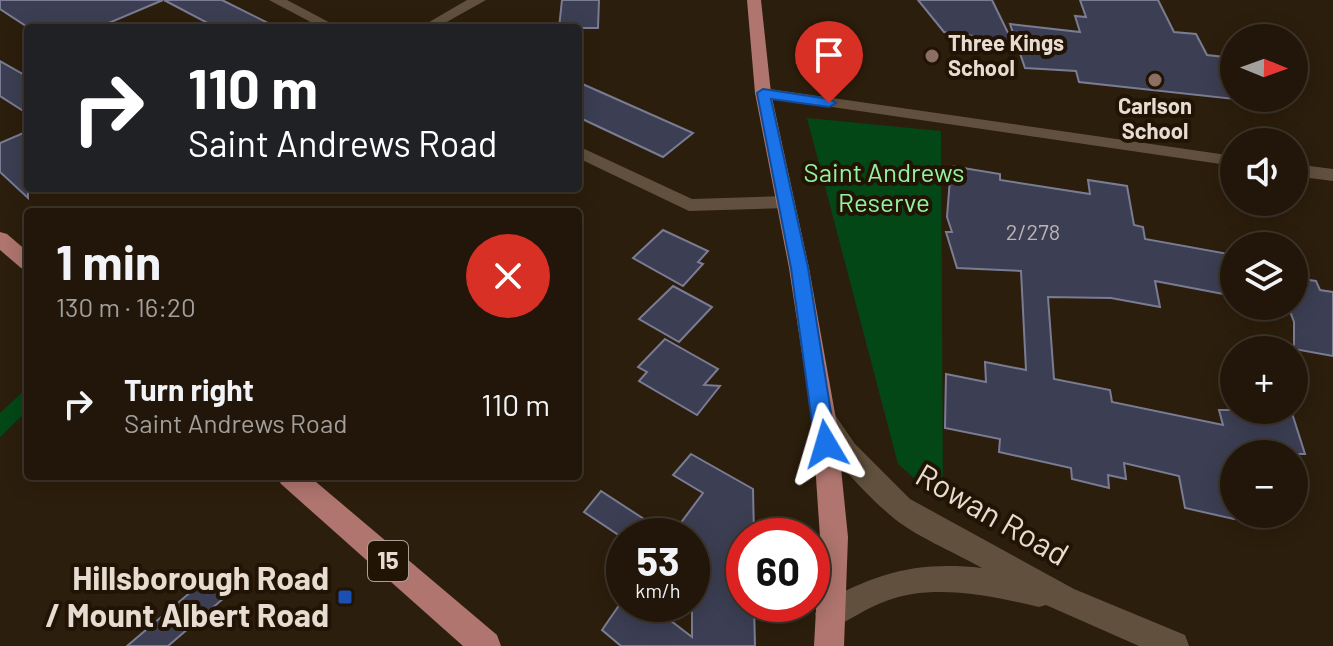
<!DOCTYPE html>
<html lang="en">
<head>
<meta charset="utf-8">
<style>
  :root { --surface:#211609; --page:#2d2317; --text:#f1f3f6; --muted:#a29f9c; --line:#3e352a }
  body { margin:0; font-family:Barlow,sans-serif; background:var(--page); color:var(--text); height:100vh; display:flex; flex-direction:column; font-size:30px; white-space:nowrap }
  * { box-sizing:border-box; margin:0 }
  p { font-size:26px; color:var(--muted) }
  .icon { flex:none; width:44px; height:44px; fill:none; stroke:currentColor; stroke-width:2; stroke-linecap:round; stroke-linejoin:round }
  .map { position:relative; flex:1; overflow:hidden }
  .drawer { position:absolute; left:24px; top:208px; width:558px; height:272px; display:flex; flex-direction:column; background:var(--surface); border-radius:8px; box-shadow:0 4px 20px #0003,0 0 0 2px var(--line) }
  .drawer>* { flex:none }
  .hud { position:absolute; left:24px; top:24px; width:558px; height:168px; border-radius:8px; box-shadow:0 4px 20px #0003,0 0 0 2px var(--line); background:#202124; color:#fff; overflow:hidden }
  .needle { width:52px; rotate:91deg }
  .buttons { position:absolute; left:1220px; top:24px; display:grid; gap:16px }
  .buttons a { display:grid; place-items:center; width:88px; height:88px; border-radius:50%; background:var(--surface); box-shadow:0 4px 20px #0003,0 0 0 2px var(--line); font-size:40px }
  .speed { position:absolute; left:606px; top:518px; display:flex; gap:16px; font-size:40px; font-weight:700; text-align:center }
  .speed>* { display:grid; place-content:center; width:104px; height:104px; border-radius:50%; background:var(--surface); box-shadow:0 4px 20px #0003,0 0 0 2px var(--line); line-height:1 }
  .speed small { font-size:20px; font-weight:400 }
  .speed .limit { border:12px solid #d22; background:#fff; color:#111 }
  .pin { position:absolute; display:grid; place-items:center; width:68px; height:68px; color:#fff; margin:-82px -34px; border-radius:50% 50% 50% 0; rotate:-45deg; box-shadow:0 0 8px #0007 }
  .pin .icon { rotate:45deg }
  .me { position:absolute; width:88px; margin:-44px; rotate:353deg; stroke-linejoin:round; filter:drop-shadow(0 0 6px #0008) }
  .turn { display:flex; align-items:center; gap:28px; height:168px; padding:0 32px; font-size:36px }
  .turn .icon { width:104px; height:104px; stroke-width:2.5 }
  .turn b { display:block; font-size:56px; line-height:68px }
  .round { display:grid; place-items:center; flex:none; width:84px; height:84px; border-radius:42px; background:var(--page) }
  .summary { display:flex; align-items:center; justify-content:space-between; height:136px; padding:0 32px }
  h1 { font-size:48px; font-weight:700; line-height:60px }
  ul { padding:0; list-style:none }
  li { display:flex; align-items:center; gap:24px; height:120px; padding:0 32px }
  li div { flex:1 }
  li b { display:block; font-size:30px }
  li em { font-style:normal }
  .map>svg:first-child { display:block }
  .green { fill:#034717 }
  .building { fill:#3c3e53; stroke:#7a7c94; stroke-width:2 }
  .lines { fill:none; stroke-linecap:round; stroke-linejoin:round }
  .minor { fill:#61503d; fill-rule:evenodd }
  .tertiary { fill:#61503d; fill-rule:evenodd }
  .primary { fill:#af756e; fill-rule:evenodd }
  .route { fill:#1a73e8; stroke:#114b97; stroke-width:2 }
  .education-dot { fill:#8d6e63; stroke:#221404; stroke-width:3 }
  .transit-dot { fill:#1a4fb4; stroke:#221404; stroke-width:3 }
  .labels { text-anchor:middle; stroke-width:8; stroke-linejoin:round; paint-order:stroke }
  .far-poi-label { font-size:22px; font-weight:bold; fill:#e6dcd1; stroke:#221404; text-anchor:start }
  .number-label { font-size:22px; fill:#bcb4b2 }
  .shield { fill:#221404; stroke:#aba094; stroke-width:2 }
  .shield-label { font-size:24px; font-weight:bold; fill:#e6dcd1 }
  .park-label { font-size:26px; fill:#93f3a0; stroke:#221404 }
  .near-street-label { font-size:32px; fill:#e6dcd1; stroke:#221404 }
  .near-poi-label { font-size:32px; font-weight:bold; fill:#e6dcd1; stroke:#221404; text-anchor:end }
</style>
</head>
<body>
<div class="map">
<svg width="1333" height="646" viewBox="0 0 1333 646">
  <rect width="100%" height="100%" fill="#2c1e0c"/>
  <g class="green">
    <polygon points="807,118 941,131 943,503 898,464"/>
    <polygon points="28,387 28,410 0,437 0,413"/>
  </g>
  <g class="building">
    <polygon points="0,0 163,0 97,28 29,28 0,9"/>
    <polygon points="164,0 222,0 278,28 217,28"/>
    <polygon points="562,0 599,0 598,28 559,28"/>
    <polygon points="918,0 992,0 1012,41 944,32"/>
    <polygon points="1080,0 1158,0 1174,32 1196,34 1207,55 1234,58 1234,99 1079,82 1076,71 1025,68 1010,24 1080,32 1075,16 1086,17"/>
    <polygon points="830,40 844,80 821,77 797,63"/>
    <polygon points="0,61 28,77 28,114 0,96"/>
    <polygon points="578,82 693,133 663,157 578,117"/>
    <polygon points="28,131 28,198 0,172 0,143"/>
    <polygon points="951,166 1000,174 1000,180 1090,194 1088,180 1127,186 1134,225 1143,227 1145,239 1234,255 1234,296 1155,281 1160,307 1111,298 1048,297 1054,379 1110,390 1112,402 1223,425 1219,410 1291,410 1305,454 1234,454 1234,519 1185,508 1179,476 1124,463 1126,479 1108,475 1109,488 1072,479 1071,468 999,452 1000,439 945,428 946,374 986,382 985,362 1026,370 1021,271 957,268 946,232 952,232 947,217"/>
    <polygon points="663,230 708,251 698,262 703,264 683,286 633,258"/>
    <polygon points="1294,278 1316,281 1320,290 1333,292 1333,356 1294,349 1294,322 1288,306 1294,306"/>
    <polygon points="673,286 712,307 679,342 639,319"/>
    <polygon points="665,339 718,369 704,385 720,386 697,415 639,381 647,372 638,367"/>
    <polygon points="691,454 753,489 754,536 744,536 744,604 754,604 755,646 621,646 602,630 620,604 649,604 692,637 692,581 703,566 692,558 692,536 671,536 703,493 673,475"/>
    <polygon points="601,491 670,536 620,536 584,512"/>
    <polygon points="206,579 224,598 168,646 127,646"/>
  </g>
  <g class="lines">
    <g class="minor">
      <polygon points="269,0 287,0 340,28 322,28"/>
      <polygon points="467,0 486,0 436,28 419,28"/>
      <polygon points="578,146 692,199 786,196 795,202 786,208 689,211 578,158"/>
      <path d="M 824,409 L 833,412 L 855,444 L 910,499 L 1074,589 L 1185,635 L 1189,646 L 1139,646 L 1046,605 L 1039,607 C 991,596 934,583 886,601 C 866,608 849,621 830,629 L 820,624 L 815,614 L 820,604 C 877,573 916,561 982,568 C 954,552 914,536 890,515 C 860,489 829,455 812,419 L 815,412 Z"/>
    </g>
    <g class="tertiary">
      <polygon points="763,88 1234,156 1234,166 757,96 755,93"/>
      <polygon points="1294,164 1333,169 1333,181 1294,176"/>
    </g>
    <g class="primary">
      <polygon points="747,0 761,0 771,93 809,268 836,419 848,537 844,646 814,646 820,537 812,419 789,268 755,93"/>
      <polygon points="0,232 7,234 28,252 28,270 21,268 0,250"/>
      <polygon points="277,476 309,476 497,635 501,646 463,646 281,484"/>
    </g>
  </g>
  <polygon class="route" points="763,89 829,99 836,103 829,107 771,99 808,268 836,444 833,451 826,453 818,451 815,444 791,268 757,93"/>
  <g class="education-dot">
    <circle cx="932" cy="56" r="8"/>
    <circle cx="1155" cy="80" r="8"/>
  </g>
  <rect class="transit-dot" x="337" y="589" width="16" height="16" rx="4"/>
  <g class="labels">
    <g class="far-poi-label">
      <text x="948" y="51">Three Kings<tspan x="948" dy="25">School</tspan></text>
      <text x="1155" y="114" text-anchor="middle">Carlson<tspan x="1155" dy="25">School</tspan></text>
    </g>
    <g class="number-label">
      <text x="1033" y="240">2/278</text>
    </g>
    <rect class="shield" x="368" y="541" width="40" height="40" rx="6"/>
    <g class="shield-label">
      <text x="388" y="569">15</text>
    </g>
    <g class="park-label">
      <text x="884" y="182">Saint Andrews<tspan x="884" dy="30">Reserve</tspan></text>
    </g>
    <g class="near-street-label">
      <text transform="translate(992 515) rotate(30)" y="11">Rowan Road</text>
    </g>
    <g class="near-poi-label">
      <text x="329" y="590">Hillsborough Road<tspan x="329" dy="37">/ Mount Albert Road</tspan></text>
    </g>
  </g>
</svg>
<div class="buttons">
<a><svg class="needle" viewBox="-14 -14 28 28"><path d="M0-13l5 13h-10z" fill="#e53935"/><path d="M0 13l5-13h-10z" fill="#a29f9c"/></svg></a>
<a><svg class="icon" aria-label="sound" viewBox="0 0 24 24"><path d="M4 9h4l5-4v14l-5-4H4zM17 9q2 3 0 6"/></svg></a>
<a><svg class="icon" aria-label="layers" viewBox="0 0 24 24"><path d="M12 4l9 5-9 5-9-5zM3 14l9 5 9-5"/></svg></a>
<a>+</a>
<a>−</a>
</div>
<div class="speed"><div>53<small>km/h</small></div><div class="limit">60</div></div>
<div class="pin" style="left:829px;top:103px;background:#d93025"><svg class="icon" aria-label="arrive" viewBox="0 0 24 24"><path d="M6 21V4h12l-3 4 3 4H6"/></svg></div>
<svg class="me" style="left:826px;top:444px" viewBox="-20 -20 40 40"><path d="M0-17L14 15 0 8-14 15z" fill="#1a73e8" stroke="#fff" stroke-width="4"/></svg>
<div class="hud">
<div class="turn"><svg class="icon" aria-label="right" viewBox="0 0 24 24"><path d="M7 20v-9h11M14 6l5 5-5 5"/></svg><div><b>110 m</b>Saint Andrews Road</div></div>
</div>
<section class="drawer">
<div class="summary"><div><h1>1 min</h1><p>130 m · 16:20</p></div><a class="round" style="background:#d93025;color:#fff"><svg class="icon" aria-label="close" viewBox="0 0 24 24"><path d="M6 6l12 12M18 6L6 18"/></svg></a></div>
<ul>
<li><svg class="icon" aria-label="right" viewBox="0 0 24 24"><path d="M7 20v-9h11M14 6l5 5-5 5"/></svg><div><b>Turn right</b><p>Saint Andrews Road</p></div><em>110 m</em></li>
</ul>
</section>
</div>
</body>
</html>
